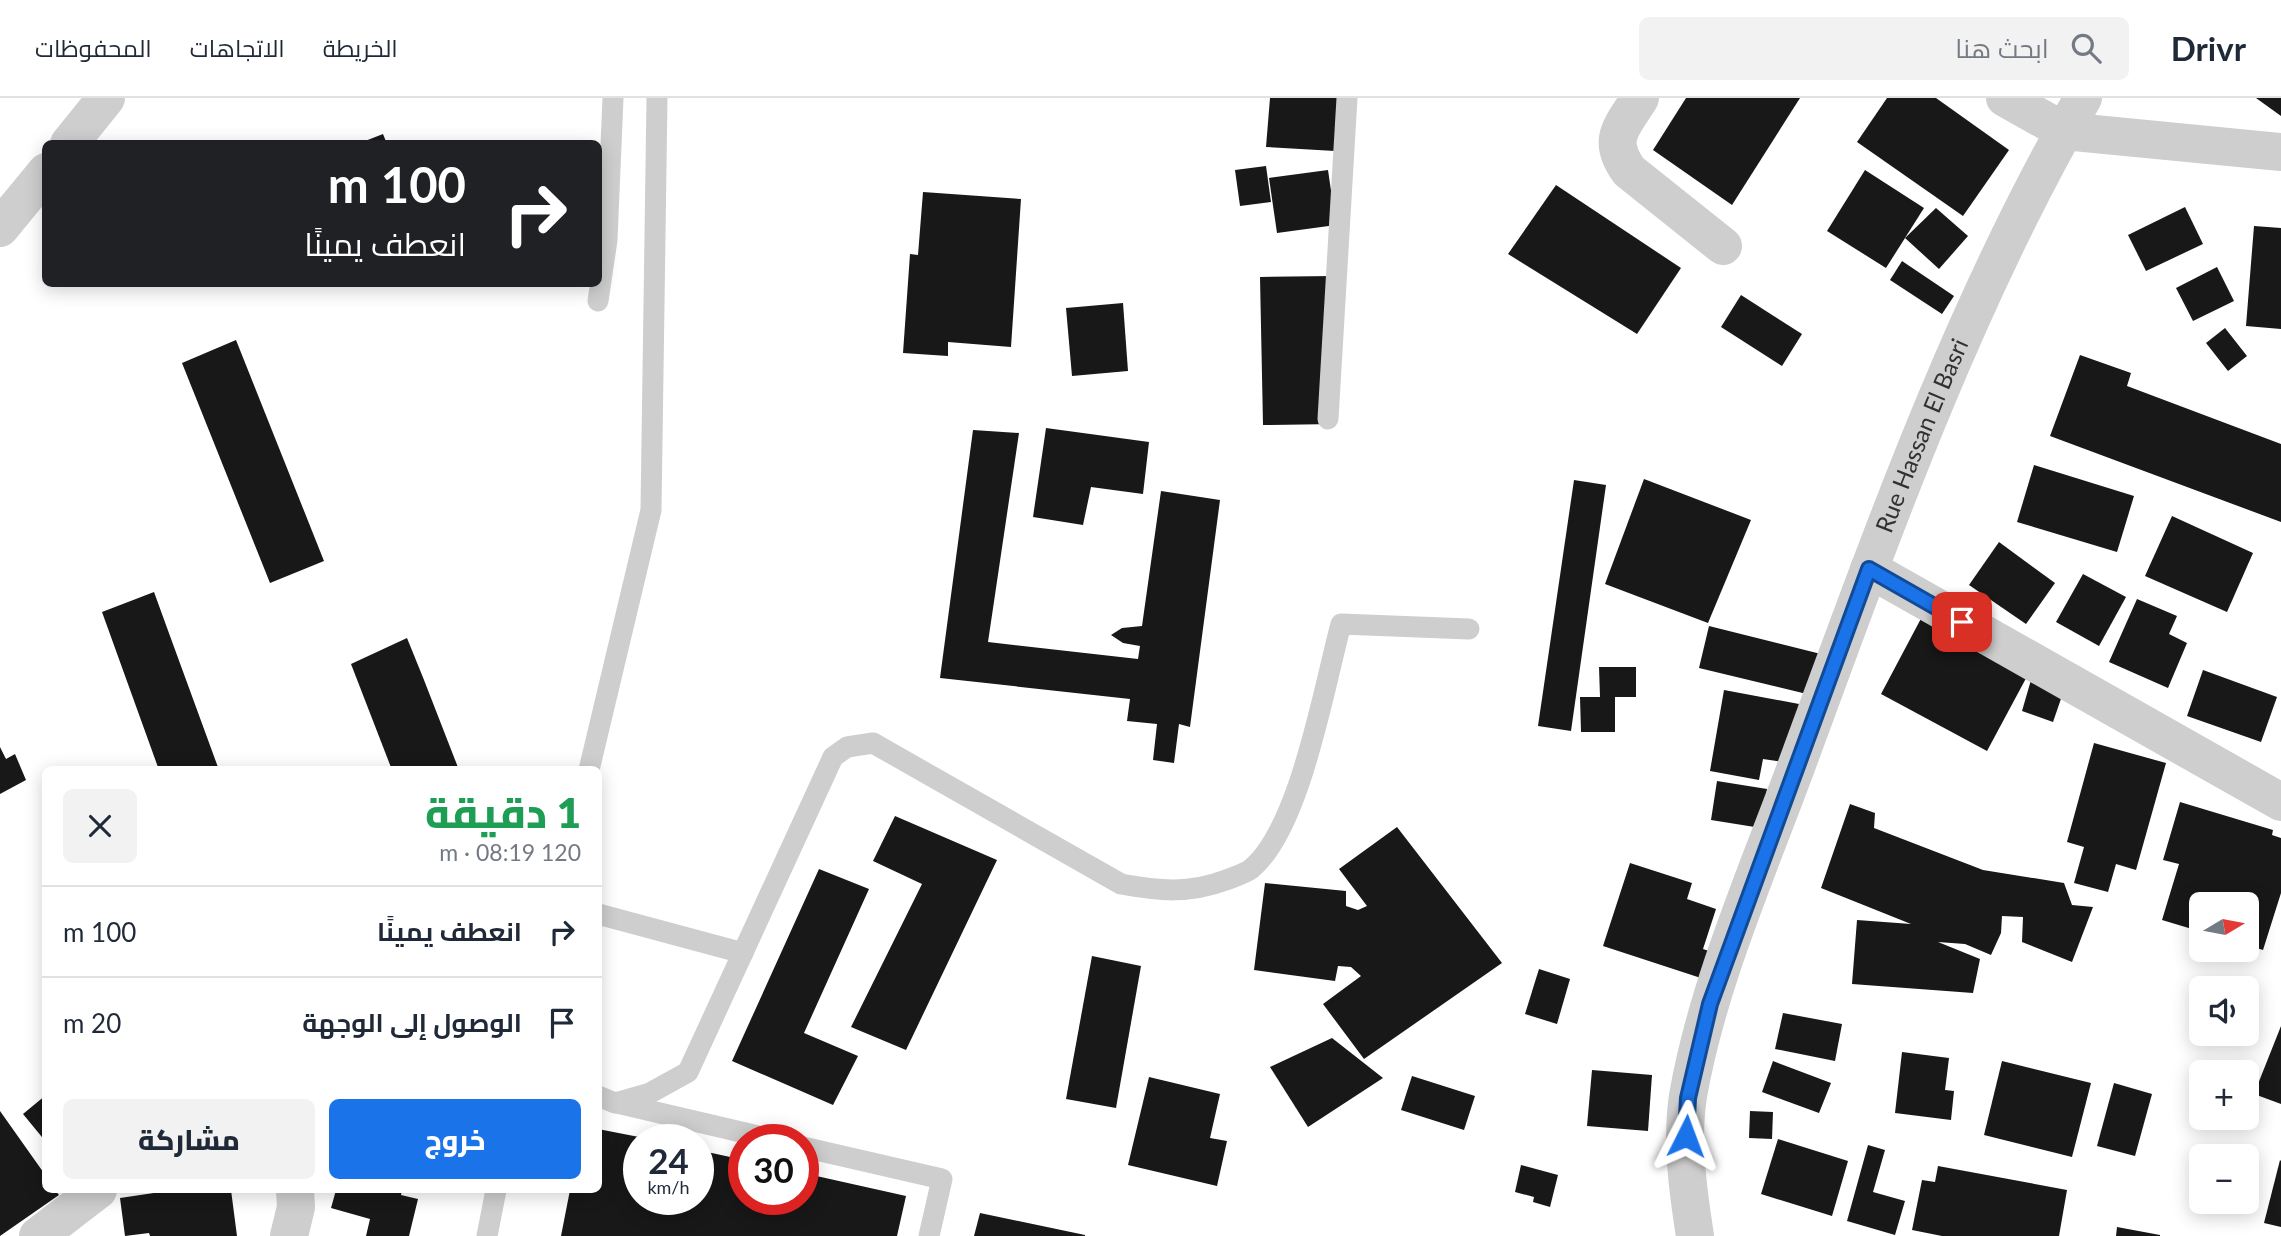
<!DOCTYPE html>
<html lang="ar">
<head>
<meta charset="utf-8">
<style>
  :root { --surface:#fff; --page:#f2f2f3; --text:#1f2937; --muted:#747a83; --line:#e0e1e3; --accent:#1a73e8 }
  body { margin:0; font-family:Lato,Cairo,sans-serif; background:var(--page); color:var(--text); direction:rtl; height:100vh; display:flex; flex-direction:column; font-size:26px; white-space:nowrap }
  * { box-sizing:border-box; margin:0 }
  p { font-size:23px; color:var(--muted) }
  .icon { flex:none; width:38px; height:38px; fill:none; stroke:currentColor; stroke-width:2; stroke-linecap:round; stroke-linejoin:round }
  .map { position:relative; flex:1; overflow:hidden; direction:ltr }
  .drawer { position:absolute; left:42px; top:668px; width:560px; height:427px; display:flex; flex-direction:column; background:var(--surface); border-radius:10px; box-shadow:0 4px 18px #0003; direction:rtl }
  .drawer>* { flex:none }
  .top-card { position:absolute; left:42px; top:42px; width:560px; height:147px; border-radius:10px; box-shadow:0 4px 18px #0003; direction:rtl; background:#202124; color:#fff; overflow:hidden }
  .needle { width:46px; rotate:80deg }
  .fabs { position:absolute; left:2189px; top:794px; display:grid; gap:14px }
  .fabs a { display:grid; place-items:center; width:70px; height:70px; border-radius:10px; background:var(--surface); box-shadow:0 4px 18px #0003; font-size:35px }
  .speed { position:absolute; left:623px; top:1026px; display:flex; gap:14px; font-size:35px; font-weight:700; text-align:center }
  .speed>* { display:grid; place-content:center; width:91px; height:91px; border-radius:50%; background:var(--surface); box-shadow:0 4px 18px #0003; line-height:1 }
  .speed small { font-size:18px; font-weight:400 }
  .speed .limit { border:10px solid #d22; background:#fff; color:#111 }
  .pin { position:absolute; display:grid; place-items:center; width:60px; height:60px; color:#fff; margin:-30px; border-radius:14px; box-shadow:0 4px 10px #0006 }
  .me { position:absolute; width:77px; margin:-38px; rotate:3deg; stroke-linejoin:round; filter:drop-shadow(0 0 5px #0008) }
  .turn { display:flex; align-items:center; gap:24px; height:147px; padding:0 21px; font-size:32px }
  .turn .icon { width:91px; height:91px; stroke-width:2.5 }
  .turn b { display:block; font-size:49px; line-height:60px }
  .round { display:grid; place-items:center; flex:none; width:74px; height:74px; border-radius:10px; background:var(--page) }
  .head { display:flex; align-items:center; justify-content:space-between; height:119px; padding:0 21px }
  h1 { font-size:42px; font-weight:800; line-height:52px; color:#1e9e55 }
  .cta { display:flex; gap:14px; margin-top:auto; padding:14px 21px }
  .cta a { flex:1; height:80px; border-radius:10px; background:var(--accent); color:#fff; font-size:28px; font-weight:800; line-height:80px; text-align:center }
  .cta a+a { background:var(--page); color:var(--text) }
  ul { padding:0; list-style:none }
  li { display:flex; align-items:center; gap:21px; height:91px; padding:0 21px; border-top:2px solid var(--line) }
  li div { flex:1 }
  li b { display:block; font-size:26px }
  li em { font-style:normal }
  header { display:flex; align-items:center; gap:42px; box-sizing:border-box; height:98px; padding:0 35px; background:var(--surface); border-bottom:2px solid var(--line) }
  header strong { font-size:33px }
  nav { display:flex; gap:38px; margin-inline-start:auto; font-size:24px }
  .search { width:490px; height:63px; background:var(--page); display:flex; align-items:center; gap:18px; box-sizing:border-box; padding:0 24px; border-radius:10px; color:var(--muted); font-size:26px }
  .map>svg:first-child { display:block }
  .building { fill:#181818 }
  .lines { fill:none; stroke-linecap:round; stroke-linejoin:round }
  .service { stroke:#cecece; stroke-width:21 }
  .minor { stroke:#cecece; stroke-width:38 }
  .route-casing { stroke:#114b97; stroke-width:18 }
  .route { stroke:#1a73e8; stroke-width:12 }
  .labels { text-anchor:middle; stroke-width:7; stroke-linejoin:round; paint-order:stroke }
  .street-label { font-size:24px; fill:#313131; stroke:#fff }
</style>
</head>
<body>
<header>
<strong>Drivr</strong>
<div class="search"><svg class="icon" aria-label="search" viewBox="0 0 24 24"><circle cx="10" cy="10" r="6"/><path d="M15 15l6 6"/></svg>ابحث هنا</div>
<nav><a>الخريطة</a><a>الاتجاهات</a><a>المحفوظات</a></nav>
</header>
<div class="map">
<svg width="2281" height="1138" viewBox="0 0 2281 1138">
  <rect width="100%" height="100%" fill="#fff"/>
  <g class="building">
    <polygon points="1270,0 1339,0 1335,53 1266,49"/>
    <polygon points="1686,0 1800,0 1732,107 1653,52"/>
    <polygon points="1887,0 1936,0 2009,52 1963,118 1857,44"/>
    <polygon points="2256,0 2281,0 2281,18"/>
    <polygon points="383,36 387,46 360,46 360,45"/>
    <polygon points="1266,68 1271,104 1240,108 1235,72"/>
    <polygon points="1328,72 1336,127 1277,135 1269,80"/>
    <polygon points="1865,72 1924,110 1886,170 1827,133"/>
    <polygon points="1556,87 1681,170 1637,236 1508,156"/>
    <polygon points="923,94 1021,101 1011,249 948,244 948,258 903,255 910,156 918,157"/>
    <polygon points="2185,109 2203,146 2146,173 2128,137"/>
    <polygon points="1936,110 1968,138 1939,171 1905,140"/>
    <polygon points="2254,128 2281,130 2281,231 2246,228"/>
    <polygon points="1902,163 1954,198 1942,216 1890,182"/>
    <polygon points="2217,169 2234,203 2193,223 2176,190"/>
    <polygon points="1333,178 1335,326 1263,327 1260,179"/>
    <polygon points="1741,197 1802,236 1782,268 1721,229"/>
    <polygon points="1123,205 1128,273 1072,278 1066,210"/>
    <polygon points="2225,230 2247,258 2228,273 2206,245"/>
    <polygon points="236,242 324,463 270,485 182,265"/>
    <polygon points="2080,257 2131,275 2127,288 2281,346 2281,424 2050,338"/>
    <polygon points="1046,330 1149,344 1143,396 1091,389 1083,427 1033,419"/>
    <polygon points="973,332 1019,335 988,544 1138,561 1140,548 1123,545 1111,537 1122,530 1142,528 1161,393 1220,402 1190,629 1179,626 1174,665 1153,662 1157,626 1127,623 1130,601 940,580"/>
    <polygon points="2034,367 2134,398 2117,454 2017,424"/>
    <polygon points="1644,381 1751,422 1708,525 1605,486"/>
    <polygon points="1574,382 1606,387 1571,633 1538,628"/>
    <polygon points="2172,418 2253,455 2227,514 2145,478"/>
    <polygon points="1999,444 2055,485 2026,526 1969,487"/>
    <polygon points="2083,476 2126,499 2099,548 2056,524"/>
    <polygon points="154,494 170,538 219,672 159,672 102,514"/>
    <polygon points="2137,501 2177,518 2169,536 2187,545 2168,590 2109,564"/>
    <polygon points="1925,513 2031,571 1987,653 1881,596"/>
    <polygon points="1709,528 1825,557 1815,598 1699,570"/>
    <polygon points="407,540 424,582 459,672 392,672 351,566"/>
    <polygon points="1599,569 1636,569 1636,599 1615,599 1615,634 1581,634 1580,599 1600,599"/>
    <polygon points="2203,572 2277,599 2261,644 2187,618"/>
    <polygon points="2031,582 2064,592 2053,624 2022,613"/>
    <polygon points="1724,592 1799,606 1789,665 1763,661 1759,682 1710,673"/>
    <polygon points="2094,645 2166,665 2136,772 2116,766 2108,794 2074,785 2084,749 2067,744"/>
    <polygon points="0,649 6,661 15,656 26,682 0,696"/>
    <polygon points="1717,683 1767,691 1761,730 1711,722"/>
    <polygon points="2180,704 2273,732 2272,737 2281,740 2281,795 2263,852 2247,847 2247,807 2202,807 2202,834 2162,822 2179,766 2163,762"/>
    <polygon points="1850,706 1875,715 1874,730 1983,772 2064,785 2072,807 2093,809 2072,864 2022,844 2023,819 2002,818 2001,835 1991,857 1965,846 1938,844 1980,861 1973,895 1852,886 1857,822 1911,826 1821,790"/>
    <polygon points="895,718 997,762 906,952 851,929 922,786 873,763"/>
    <polygon points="1397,729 1502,865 1364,961 1323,906 1361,878 1351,869 1338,868 1335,883 1254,872 1265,785 1346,793 1346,808 1358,812 1367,808 1339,771"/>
    <polygon points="1630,765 1692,785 1687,801 1716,811 1703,851 1718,856 1710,883 1603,848"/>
    <polygon points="819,771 869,791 804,935 858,958 833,1007 732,963"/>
    <polygon points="1092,858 1141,868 1116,1010 1066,1001"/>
    <polygon points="1539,871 1570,881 1557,926 1525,916"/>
    <polygon points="1783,915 1842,926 1835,963 1775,951"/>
    <polygon points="2281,928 2281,1006 2254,996"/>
    <polygon points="1332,940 1383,980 1308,1029 1270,969"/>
    <polygon points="1902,954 1949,960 1945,992 1954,993 1951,1022 1895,1015"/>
    <polygon points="1773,963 1831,985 1819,1015 1762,994"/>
    <polygon points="2002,963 2091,985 2072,1059 1984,1037"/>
    <polygon points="1592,972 1652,977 1648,1033 1587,1028"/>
    <polygon points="1412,978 1475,998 1464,1032 1401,1012"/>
    <polygon points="1149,979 1220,996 1210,1040 1227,1043 1217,1088 1128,1067"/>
    <polygon points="2114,985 2152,996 2135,1058 2097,1048"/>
    <polygon points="46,997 46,1044 23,1016"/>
    <polygon points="0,1013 46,1078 46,1092 55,1092 59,1097 0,1138"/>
    <polygon points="1750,1013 1773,1014 1772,1041 1749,1040"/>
    <polygon points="598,1031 639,1039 639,1101 698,1101 698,1052 744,1062 744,1101 803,1101 803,1075 906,1098 897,1138 561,1138 570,1092 598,1092"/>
    <polygon points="1778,1041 1848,1063 1832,1118 1761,1096"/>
    <polygon points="1868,1047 1885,1052 1873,1094 1905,1103 1895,1137 1847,1123"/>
    <polygon points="2280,1062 2281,1063 2281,1129 2264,1125"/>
    <polygon points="1521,1067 1558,1077 1550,1109 1533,1104 1534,1099 1515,1094"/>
    <polygon points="1938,1068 2067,1092 2059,1138 1942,1138 1912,1132 1922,1082 1935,1084"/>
    <polygon points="174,1092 231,1092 237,1138 150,1138 149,1135 125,1138 120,1100"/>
    <polygon points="336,1092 402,1092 401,1097 418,1101 409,1138 366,1138 370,1121 331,1110"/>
    <polygon points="980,1115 1085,1137 1085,1138 974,1138"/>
    <polygon points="2117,1129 2160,1137 2160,1138 2116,1138"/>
  </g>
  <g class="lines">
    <g class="service">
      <polyline points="598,203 607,142 613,0"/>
      <polyline points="1328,321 1347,0"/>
      <polyline points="589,672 651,412 657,0"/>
      <polyline points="598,816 743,855"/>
      <path d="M 598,998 L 615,1005 L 650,995 L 688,974 L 833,659 L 847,649 L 873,645 L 1121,786 C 1159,793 1189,796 1226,782 C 1233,779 1244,776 1251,771 C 1300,731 1324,589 1341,526 L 1469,531"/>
      <polyline points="617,1005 771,1041"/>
      <polyline points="803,1049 942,1081 929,1138"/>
      <polyline points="487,1138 496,1092"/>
    </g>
    <g class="minor">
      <path d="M 1640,0 C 1622,29 1606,41 1629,73 L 1723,148"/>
      <polyline points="2005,0 2064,33 2281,54"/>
      <polyline points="69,46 106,0"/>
      <polyline points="0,130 46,74"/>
      <polyline points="1869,471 2281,704"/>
      <polyline points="38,1138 98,1092"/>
      <polyline points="289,1138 296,1109 295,1092"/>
      <path id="s1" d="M 1695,1138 C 1688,1093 1681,1043 1688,998 C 1708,882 1763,761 1803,650 C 1884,430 1965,203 2083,0"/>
    </g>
  </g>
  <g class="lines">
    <g class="route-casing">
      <polyline id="route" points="1686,1038 1688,1000 1710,906 1869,471 1962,524"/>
    </g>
    <use href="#route" class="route"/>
  </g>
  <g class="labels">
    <g class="street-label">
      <text dy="8" stroke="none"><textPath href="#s1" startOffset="842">Rue Hassan El Basri</textPath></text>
    </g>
  </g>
</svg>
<div class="fabs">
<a><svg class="needle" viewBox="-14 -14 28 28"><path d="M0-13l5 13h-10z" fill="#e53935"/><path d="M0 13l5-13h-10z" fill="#747a83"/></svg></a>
<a><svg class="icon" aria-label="sound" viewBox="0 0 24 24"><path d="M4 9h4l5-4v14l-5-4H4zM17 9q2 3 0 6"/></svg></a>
<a>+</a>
<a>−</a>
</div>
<div class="speed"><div>24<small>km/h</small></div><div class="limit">30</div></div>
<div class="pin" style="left:1962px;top:524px;background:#d93025"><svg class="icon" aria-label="arrive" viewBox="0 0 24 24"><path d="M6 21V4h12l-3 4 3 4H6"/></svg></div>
<svg class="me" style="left:1686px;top:1038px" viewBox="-20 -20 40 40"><path d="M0-17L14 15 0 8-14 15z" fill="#1a73e8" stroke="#fff" stroke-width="4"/></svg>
<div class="top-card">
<div class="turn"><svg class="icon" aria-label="right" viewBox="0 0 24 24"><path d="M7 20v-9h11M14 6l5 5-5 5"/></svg><div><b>100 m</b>انعطف يمينًا</div></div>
</div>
<section class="drawer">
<div class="head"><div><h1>1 دقيقة</h1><p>120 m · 08:19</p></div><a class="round"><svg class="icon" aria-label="close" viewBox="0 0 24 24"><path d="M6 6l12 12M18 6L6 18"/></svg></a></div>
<ul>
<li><svg class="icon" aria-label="right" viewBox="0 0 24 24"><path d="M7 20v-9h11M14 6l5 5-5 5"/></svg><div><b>انعطف يمينًا</b></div><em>100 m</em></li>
<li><svg class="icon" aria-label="arrive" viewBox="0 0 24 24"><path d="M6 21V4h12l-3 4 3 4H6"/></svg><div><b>الوصول إلى الوجهة</b></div><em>20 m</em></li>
</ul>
<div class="cta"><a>خروج</a><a>مشاركة</a></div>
</section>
</div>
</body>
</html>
